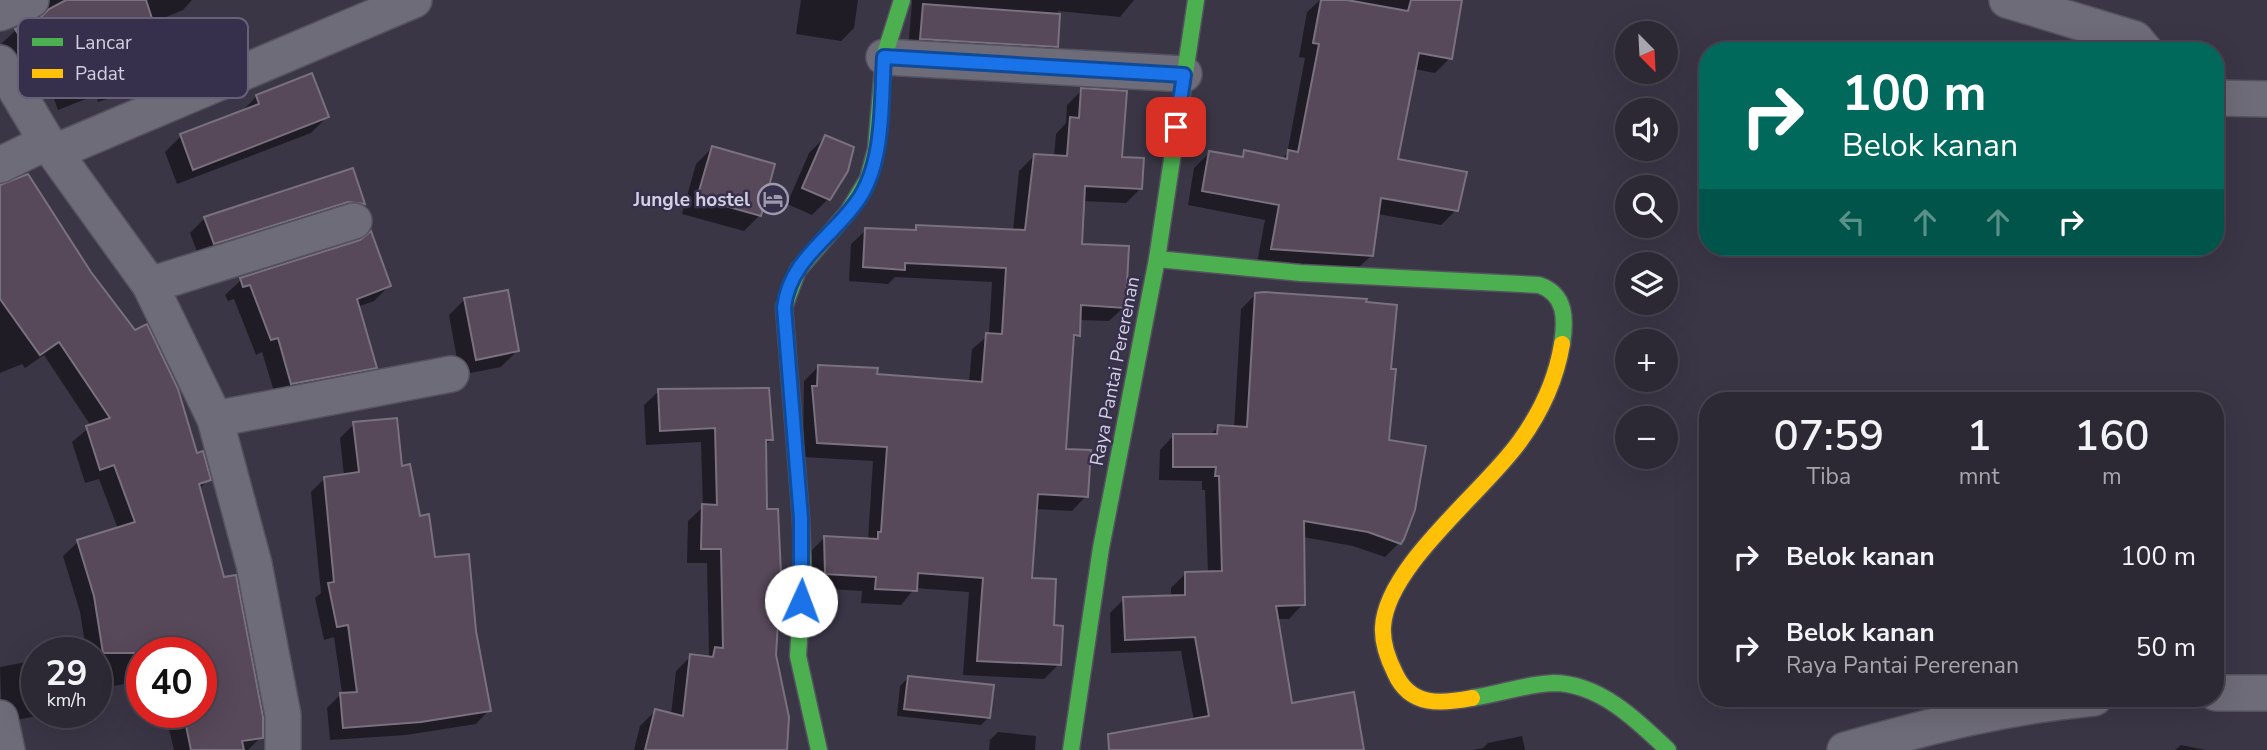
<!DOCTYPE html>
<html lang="id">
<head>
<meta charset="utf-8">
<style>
  :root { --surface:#2c2834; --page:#34303c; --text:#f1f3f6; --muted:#a6a6ac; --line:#48444f }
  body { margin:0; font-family:"Nunito Sans",sans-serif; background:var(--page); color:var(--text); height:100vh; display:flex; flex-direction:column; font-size:26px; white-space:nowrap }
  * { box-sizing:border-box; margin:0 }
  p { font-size:23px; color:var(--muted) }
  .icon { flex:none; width:38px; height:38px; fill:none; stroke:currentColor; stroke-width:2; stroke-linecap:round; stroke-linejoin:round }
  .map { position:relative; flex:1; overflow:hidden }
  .sheet { position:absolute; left:1699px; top:392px; width:525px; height:315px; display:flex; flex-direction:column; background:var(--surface); border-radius:28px; box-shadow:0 7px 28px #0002,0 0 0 2px var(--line) }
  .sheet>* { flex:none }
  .hud { position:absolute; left:1699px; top:42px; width:525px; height:214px; border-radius:28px; box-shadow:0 7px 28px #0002,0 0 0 2px var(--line); background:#00695c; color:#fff; overflow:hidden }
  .needle { width:46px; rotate:156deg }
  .controls { position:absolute; left:1615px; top:21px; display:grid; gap:14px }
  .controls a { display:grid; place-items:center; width:63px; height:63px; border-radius:50%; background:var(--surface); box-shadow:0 7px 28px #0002,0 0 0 2px var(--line); font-size:35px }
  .speed { position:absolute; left:21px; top:637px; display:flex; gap:14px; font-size:35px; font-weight:700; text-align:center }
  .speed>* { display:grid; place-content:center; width:91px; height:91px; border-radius:50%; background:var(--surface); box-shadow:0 7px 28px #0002,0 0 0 2px var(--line); line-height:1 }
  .speed small { font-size:18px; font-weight:400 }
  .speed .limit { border:10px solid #d22; background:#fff; color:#111 }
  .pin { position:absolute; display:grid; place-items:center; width:60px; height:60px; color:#fff; margin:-30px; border-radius:14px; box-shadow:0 4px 10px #0006 }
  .me { position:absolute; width:77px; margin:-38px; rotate:2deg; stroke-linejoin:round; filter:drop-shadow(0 0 5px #0008) }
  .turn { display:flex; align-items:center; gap:24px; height:147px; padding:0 28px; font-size:32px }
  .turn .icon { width:91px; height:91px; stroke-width:2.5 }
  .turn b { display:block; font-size:49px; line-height:60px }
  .lanes { display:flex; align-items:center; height:66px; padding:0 28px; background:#0003; justify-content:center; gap:35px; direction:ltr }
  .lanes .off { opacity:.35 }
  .eta { display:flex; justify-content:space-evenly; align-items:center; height:119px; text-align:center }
  .eta b { font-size:42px; font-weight:600; line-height:49px }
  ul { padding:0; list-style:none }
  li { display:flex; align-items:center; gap:21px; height:91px; padding:0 28px }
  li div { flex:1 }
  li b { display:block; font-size:26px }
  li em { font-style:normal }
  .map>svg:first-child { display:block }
  .shadow { fill:#0007 }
  .building { fill:#57485a; stroke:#79717d; stroke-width:2 }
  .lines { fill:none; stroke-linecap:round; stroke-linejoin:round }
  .street-casing { stroke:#55525f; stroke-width:38 }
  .fast-casing { stroke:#55525f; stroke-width:19 }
  .slow-casing { stroke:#55525f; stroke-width:19 }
  .street { stroke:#6f6c79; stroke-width:35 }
  .fast { stroke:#4caf50; stroke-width:16 }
  .slow { stroke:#ffc107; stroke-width:16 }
  .route-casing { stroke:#114b97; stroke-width:18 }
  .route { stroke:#1a73e8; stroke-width:12 }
  .labels { text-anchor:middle; stroke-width:5; stroke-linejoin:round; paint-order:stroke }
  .poi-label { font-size:19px; font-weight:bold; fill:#d3d0e2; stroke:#37304c; text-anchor:end }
  .street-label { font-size:19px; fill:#d3d0e2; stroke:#37304c }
  .key { fill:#37304c; stroke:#666079; stroke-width:2 }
  .key-label { font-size:19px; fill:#d3d0e2 }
</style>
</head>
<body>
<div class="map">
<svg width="2267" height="750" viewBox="0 0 2267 750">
  <rect width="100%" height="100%" fill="#3a3646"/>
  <g class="shadow">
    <polygon points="37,0 192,0 183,10 152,23 167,71 153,84 98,102 96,95 58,110 38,55 18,68 2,43 16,30 37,20 41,10"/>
    <polygon points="801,0 858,0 854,28 841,41 796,34"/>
    <polygon points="908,0 1134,0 1120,17 1058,11 1056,46 1043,59 908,51 912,2"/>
    <polygon points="1320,0 1461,0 1450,58 1435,73 1414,69 1396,160 1456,210 1441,225 1377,214 1372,255 1356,270 1257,263 1265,220 1188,205 1194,168 1209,153 1239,158 1245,152 1281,159 1287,154 1305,58 1299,57 1307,12"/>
    <polygon points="311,76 327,117 311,133 177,184 165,152 181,136 240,113 256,97"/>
    <polygon points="1082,90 1141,188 1126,203 1082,201 1080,245 1124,307 1109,321 1079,320 1078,335 1072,341 1065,450 1086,496 1072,511 1035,509 1030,580 1052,627 1059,664 1044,679 963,675 969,592 915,588 901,605 861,603 862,591 811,588 810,552 824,538 868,540 873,461 803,457 804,381 819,366 875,376 969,382 972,349 989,335 992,282 895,277 888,284 849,281 851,244 866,230 912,232 917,226 1013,231 1019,171 1034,156 1054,157 1056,134 1066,123 1067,105"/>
    <polygon points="825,137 828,199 812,215 787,204 809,153"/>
    <polygon points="712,148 760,215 744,231 682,214 696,164"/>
    <polygon points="352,170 363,203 349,217 199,257 190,233 205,218"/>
    <polygon points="0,186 195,455 209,479 198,490 261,737 248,750 174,750 165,712 201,712 201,653 142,653 142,681 96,689 96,653 72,653 86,650 80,612 63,556 78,542 118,529 99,479 85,483 72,442 91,426 44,355 25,368 22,364 0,373"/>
    <polygon points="241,280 389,286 374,301 357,307 375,367 360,382 276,398 262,352 256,355 234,299 228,301 225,295"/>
    <polygon points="1255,295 1389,370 1387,441 1399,543 1385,557 1353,546 1303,537 1303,604 1289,619 1276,619 1291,705 1363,750 1144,750 1194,721 1181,651 1111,653 1110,613 1124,599 1171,597 1171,588 1186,573 1208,573 1205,490 1202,490 1202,481 1159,480 1160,450 1174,435 1210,435 1218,427 1234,428 1241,309"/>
    <polygon points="465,299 517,351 501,367 460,375 449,315"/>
    <polygon points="659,391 771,440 764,446 765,510 774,655 785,750 634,750 640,726 655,711 671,715 676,671 691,656 709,656 707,563 687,563 688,521 703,507 701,442 646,445 644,405"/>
    <polygon points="354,424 400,468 434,559 475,632 489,710 476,724 406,735 330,740 327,708 342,693 334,637 324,640 315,598 321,593 311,492 324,479 344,476 340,438"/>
    <polygon points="37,660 37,712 56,712 2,723 0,667"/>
    <polygon points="908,678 989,717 981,725 897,716 900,686"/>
    <polygon points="998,732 1036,736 1035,750 989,750 990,740"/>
    <polygon points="1522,736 1525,750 1473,750 1483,748 1488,743"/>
    <polygon points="2181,745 2206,750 2175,750"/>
  </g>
  <g class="building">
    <polygon points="66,0 146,0 169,71 112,89 110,83 72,98 51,43 32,56 15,29 39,19 49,9"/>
    <polygon points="1321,0 1347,0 1408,11 1411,0 1462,0 1452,59 1419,53 1398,159 1467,172 1458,211 1381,198 1373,256 1271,249 1279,205 1202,191 1209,151 1243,157 1244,150 1287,159 1288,150 1298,152 1319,44 1313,43"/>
    <polygon points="923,4 1060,14 1058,47 920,39"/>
    <polygon points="312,73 329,117 193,170 180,134 259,104 256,95"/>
    <polygon points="1081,88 1127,91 1122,157 1144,158 1142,189 1085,186 1082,244 1129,246 1126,302 1125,308 1081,305 1080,336 1074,335 1066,449 1091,450 1088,497 1038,494 1032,578 1056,579 1054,625 1063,626 1061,665 977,661 983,578 918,573 917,591 875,589 876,577 825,574 824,536 878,539 878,532 881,532 887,447 817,443 812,386 817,386 818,365 878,368 877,374 982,382 986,333 1002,334 1006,268 905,263 905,270 863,267 865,228 916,230 916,225 1025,230 1034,154 1067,156 1070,117 1079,118"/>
    <polygon points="825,135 854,147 848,171 830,200 802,188"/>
    <polygon points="712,146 775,164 761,216 697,198"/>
    <polygon points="353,168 365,204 348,202 214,244 204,217"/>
    <polygon points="28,174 91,272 135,330 147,324 178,389 197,453 203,451 211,480 199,484 224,577 236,575 263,717 263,738 242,741 244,750 191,750 185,721 201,717 201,653 103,653 94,596 77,540 135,522 114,465 100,470 86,426 110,418 59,342 40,355 0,299 0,185"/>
    <polygon points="371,231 391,286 357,299 377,368 291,384 278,338 271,340 250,285 243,287 240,278 360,240"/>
    <polygon points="508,290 519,351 476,360 464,298"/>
    <polygon points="1264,292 1367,299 1366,302 1397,305 1391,369 1396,369 1389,440 1426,446 1415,510 1404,539 1401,544 1368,532 1304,521 1305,605 1276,606 1292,703 1354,692 1364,750 1109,750 1108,734 1209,716 1195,637 1125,640 1123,597 1185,595 1185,572 1222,571 1219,476 1215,476 1216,467 1173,467 1173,434 1217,434 1218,425 1247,427 1255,293"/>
    <polygon points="769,388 773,440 766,440 767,509 778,509 781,574 776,655 789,717 787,750 645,750 655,709 683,716 690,654 713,657 715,647 723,648 721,549 701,549 702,504 717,505 715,428 660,431 658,389"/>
    <polygon points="397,418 402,466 410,464 420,516 429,514 435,557 469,554 476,631 491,711 421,722 343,728 340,693 357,692 348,625 337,627 328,583 334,582 324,477 359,472 353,422"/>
    <polygon points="908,676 994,685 990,718 904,709"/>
  </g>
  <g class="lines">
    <g class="street-casing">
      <g id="street">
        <polyline points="2007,0 2135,39 2145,51"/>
        <polyline points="0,13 31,0"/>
        <polyline points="884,57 1184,74"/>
        <polyline points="0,63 47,142 150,285 215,419 254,564 283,715 283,750"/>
        <polyline points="2216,98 2267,99"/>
        <polyline points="55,152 414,0"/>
        <polyline points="0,165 47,142"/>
        <polyline points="150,285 354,221"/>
        <polyline points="215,419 451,374"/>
        <polyline points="2216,693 2267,693"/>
        <polyline points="0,718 7,750"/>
        <path d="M 1845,750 C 1930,726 2006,706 2094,698"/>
      </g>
    </g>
    <g class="fast-casing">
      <g id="fast">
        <path d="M 1157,259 L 1301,273 L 1539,285 C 1566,294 1566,319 1562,344"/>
        <path d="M 1472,698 C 1499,694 1526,684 1553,683 C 1599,683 1637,720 1668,750"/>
        <polyline points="819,750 798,656 803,574 801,519 784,307 798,270 848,212 868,179 876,149 884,57 902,0"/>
        <polyline points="1071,750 1101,548 1157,259 1196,0"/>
      </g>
    </g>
    <g class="slow-casing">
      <path id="slow" d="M 1472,698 C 1441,704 1410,707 1395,673 C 1388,659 1382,643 1383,627 C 1386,566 1485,491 1520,441 C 1541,412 1556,380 1562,344"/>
    </g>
    <use href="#street" class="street"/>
    <use href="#fast" class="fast"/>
    <use href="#slow" class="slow"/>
  </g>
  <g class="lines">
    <g class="route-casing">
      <path id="route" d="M 801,601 L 801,519 L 784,307 C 790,260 830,239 856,203 C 885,165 881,102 884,57 L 1184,75 L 1176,127"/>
    </g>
    <use href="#route" class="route"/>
  </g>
  <defs>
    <g id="hotel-ring" transform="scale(1.575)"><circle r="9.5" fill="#37304c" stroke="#9d9aab" stroke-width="1.5"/><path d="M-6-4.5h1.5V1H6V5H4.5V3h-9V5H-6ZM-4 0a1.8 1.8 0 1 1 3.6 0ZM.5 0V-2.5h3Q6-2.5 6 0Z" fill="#9d9aab"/></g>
  </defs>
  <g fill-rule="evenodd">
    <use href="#hotel-ring" x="773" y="199"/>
  </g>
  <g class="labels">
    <g class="poi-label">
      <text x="750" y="206">Jungle hostel</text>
    </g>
    <g class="street-label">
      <text transform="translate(1114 371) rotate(-79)" y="7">Raya Pantai Pererenan</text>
    </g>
  </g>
  <rect x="18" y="18" width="230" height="80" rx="10" class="key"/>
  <rect x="32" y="38" width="31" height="8" fill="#4caf50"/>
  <rect x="32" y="69" width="31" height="9" fill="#ffc107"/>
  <g class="key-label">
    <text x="75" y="49">Lancar</text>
    <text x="75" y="80">Padat</text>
  </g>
</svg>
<div class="controls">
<a><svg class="needle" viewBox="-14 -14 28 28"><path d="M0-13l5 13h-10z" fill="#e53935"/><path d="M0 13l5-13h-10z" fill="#a6a6ac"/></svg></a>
<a><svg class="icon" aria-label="sound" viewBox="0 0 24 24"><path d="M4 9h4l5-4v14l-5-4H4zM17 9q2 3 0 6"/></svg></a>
<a><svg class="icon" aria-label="search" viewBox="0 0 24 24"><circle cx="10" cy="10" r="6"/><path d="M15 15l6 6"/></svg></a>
<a><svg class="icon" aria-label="layers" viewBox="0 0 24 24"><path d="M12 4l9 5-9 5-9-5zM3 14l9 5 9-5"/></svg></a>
<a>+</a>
<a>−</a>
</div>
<div class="speed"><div>29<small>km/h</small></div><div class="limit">40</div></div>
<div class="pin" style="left:1176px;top:127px;background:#d93025"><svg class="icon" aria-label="arrive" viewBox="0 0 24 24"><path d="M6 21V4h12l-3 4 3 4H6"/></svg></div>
<svg class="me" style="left:801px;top:601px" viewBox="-20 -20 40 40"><circle r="19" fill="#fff"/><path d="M0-13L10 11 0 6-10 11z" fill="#1a73e8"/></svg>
<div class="hud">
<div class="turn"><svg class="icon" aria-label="right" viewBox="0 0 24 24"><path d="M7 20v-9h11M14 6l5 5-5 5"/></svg><div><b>100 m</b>Belok kanan</div></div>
<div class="lanes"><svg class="icon off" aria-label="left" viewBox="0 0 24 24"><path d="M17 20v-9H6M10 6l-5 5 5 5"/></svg><svg class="icon off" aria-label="ahead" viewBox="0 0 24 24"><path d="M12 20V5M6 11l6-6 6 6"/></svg><svg class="icon off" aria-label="ahead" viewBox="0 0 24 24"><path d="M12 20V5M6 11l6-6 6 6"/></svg><svg class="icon" aria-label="right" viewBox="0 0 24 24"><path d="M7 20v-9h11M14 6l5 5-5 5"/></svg></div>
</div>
<section class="sheet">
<div class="eta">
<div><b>07:59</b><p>Tiba</p></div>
<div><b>1</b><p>mnt</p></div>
<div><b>160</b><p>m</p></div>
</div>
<ul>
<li><svg class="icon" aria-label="right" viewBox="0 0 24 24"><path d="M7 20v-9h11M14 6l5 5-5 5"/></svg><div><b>Belok kanan</b></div><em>100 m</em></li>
<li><svg class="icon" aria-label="right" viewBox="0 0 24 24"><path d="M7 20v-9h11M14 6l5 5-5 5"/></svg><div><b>Belok kanan</b><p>Raya Pantai Pererenan</p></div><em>50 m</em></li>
</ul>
</section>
</div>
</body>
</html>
